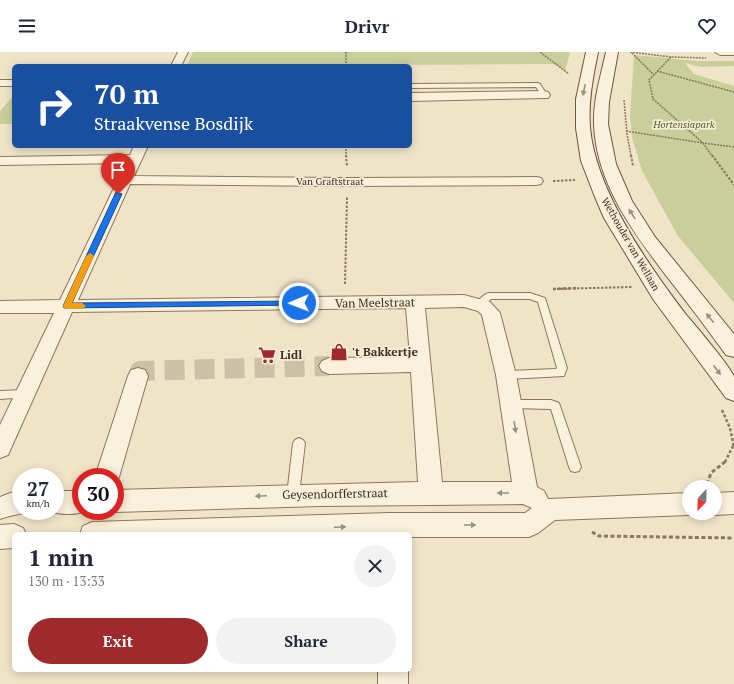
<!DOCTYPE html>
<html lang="en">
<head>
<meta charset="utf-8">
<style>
  :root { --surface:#fff; --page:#f2f2f3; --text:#1f2937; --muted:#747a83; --accent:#9e2a2b }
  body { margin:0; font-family:"PT Serif",serif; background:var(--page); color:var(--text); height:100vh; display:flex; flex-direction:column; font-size:15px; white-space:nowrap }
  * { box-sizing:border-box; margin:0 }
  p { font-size:13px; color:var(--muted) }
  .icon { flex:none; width:22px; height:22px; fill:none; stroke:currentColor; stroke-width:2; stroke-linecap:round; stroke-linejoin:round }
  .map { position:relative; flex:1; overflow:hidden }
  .details { position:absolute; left:12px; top:480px; width:400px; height:140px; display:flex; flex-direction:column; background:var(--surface); border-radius:6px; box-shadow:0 2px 10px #0003 }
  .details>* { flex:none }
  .top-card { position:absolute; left:12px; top:12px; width:400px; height:84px; border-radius:6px; box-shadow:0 2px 10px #0003; background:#1a4fa0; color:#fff; overflow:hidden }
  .needle { width:26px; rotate:202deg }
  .controls { position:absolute; left:682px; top:428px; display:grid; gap:8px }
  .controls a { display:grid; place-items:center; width:40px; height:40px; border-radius:50%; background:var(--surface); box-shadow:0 2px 10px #0003; font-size:20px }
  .speed { position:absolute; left:12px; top:416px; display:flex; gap:8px; font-size:20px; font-weight:700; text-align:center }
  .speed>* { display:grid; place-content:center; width:52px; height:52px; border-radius:50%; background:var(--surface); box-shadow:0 2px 10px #0003; line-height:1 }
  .speed small { font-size:10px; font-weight:400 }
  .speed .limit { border:6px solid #d22; background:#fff; color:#111 }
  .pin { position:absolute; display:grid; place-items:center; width:34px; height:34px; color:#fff; margin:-41px -17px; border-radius:50% 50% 50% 0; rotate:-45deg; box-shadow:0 0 4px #0007 }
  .pin .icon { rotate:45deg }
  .me { position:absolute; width:44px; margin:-22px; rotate:269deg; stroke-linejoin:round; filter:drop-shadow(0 0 3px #0008) }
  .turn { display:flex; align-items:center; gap:14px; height:84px; padding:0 16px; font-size:18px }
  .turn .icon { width:52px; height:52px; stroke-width:2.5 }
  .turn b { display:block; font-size:28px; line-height:34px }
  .round { display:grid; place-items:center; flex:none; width:42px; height:42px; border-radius:21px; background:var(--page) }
  .headline { display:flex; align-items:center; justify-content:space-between; height:68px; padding:0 16px }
  h1 { font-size:24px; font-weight:800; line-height:30px }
  .primary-button { display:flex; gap:8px; margin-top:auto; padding:8px 16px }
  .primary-button a { flex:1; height:46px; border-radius:24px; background:var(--accent); color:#fff; font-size:16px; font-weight:800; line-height:46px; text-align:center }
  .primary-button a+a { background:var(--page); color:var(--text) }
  header { display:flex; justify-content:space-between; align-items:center; height:52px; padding:0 16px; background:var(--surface); font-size:18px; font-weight:800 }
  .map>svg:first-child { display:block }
  .green { fill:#c9cf9b }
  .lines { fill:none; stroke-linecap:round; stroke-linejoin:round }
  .street-tunnel { stroke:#ccc0a6; stroke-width:20; stroke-dasharray:20 10; stroke-linecap:butt }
  .lane-casing { stroke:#8d765c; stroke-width:2 }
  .street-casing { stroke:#8d765c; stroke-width:2 }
  .secondary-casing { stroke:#6f573f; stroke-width:2 }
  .path-far3 { stroke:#8d765c; stroke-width:1.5; stroke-dasharray:2 1; stroke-linecap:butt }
  .path-far2 { stroke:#8d765c; stroke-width:2; stroke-dasharray:2.5 1.5; stroke-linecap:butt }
  .path-far1 { stroke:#8d765c; stroke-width:2.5; stroke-dasharray:3 2; stroke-linecap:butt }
  .path { stroke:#8d765c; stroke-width:3; stroke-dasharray:4 2.5; stroke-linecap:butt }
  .lane { fill:#faf1dc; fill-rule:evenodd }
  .street { fill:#faf1dc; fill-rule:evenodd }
  .secondary { fill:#faf1dc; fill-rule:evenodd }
  .oneway { fill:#9c907e }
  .route { fill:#1a73e8; stroke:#114b97 }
  .slow { fill:#f59e0b }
  .labels { text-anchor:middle; stroke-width:3.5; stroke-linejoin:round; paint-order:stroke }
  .far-park-label { font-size:10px; font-style:italic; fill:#4d5a26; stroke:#f7eed8 }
  .far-street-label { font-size:10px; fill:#3d2e20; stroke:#f7eed8 }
  .street-label { font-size:12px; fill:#3d2e20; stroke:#f7eed8 }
  .poi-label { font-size:12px; font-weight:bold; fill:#3d2e20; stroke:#f7eed8; text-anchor:start }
</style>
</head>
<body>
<header><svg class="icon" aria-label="menu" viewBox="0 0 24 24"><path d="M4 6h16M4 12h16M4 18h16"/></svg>Drivr<svg class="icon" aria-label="heart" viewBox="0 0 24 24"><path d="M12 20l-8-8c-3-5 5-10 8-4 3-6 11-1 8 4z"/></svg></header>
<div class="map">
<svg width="734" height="632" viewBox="0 0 734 632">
  <rect width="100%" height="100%" fill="#f0e4c8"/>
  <g class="green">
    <polygon points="193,0 570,0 565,19 554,12 187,14"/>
    <polygon points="634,3 698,9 734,9 734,14 702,15 685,11 694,22 734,34 734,251 678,184 642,119 632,85 630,64"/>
    <polygon points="14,43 14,72 0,72 0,59"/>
  </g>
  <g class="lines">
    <polyline class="street-tunnel" points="138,324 140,319 329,314"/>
    <g class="lane-casing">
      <g id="lane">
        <polygon points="538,31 540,32 547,43 546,44 542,44 536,35 410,36 410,32"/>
        <path d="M 489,241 L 530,241 L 545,246 L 567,316 L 564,324 L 506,327 L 502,326 L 501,323 L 502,320 L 506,319 L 556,317 L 557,316 L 538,250 L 530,247 L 491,247 L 483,255 L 477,255 L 475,253 C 478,248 484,242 489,241 Z"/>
        <polygon points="24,338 28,339 29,342 28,345 0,347 0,339"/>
        <polygon points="512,348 551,348 559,351 581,415 579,419 575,420 571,419 569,415 551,357 512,356 508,355 507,352 508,349"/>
        <polygon points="299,386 303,388 305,391 299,443 297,447 293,448 289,447 287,443 293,391 295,388"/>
      </g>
    </g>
    <g class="street-casing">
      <g id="street">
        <polygon points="178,0 188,0 181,14 171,14"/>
        <polygon points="715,0 734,0 734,3 720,3"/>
        <rect x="0" y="28" width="14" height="6"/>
        <polygon points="544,39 548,40 550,43 548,46 410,49 410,41"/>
        <path d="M 134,94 L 148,94 L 134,124 L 347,126 L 536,125 L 541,126 L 543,129 L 541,132 L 536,133 L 347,134 L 130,132 L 78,248 L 464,243 L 490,250 L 500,261 L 516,323 L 537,435 L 544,439 L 548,447 L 689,441 L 689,461 L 694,461 L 689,463 L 555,468 L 538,481 L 529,485 L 410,485 L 410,482 L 80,482 L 83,474 L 92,470 L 390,461 L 525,461 L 532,456 L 523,452 L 320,454 L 115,460 L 112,459 L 115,459 L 115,438 L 418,430 L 411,320 L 329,322 L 322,319 L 319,314 L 322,309 L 329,306 L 410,305 L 406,256 L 72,260 L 8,403 L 0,406 L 0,373 L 54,261 L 0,261 L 0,249 L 60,248 L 126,111 L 0,113 L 0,105 L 130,103 ZM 464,255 L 478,259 L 482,263 L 496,323 L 512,430 L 442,430 L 425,256 Z"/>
        <polygon points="138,316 145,318 148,324 119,425 115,432 115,425 95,425 128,324 131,318"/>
        <path d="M 55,439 L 81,439 L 81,459 L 86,459 C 76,463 60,463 50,459 L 55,459 Z"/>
        <path d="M 13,440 L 21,440 L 21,459 L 29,459 C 19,463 10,463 0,467 L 0,445 Z"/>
        <polygon points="734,440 734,462 715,463 710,461 715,461 715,441"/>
        <polygon points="14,472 23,476 26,482 14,482 14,496 0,497 0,473"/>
        <rect x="378" y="618" width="30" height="14"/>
      </g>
    </g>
    <g class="secondary-casing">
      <g id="secondary">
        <path d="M 586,0 L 598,0 C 593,25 588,50 590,75 C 595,138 650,216 688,265 C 695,273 733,318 734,325 C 734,332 734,341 734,349 L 726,346 L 653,247 L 604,166 L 595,145 L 581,109 L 576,76 L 576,47 Z"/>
        <path d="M 606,0 L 618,0 L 609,50 L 608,72 L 616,112 L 632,149 L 655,185 L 734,282 L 734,305 L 726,303 C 708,278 690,254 671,230 C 636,184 596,133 594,72 C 593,48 601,23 606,0 Z"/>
      </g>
    </g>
    <g class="path-far3">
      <polyline points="346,0 346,14"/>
      <polyline points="540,0 569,22"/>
      <polyline points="630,0 671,5 706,6"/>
      <polyline points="632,1 654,23"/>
      <polyline points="671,5 649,28 653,47 703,91 734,95"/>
      <polyline points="657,19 734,40"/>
      <polyline points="624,48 627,82 631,104"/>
      <polyline points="626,79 703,91 712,104"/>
      <polyline points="346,94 346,104"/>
    </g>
    <g class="path-far2">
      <polyline points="346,103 347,114"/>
      <polyline points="631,103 633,114"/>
      <polyline points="712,103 734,133"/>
      <polyline points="553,129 575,128"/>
      <polyline points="345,232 347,145"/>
      <polyline points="553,237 632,235"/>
    </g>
    <g class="path-far1">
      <polyline points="553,237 578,236"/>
      <polyline points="722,358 730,376 734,395"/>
      <polyline points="725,410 733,394"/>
    </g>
    <g class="path">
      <polyline points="707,432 711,421 726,409"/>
      <polyline points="592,480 599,484 734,486"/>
    </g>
    <use href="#lane" class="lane"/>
    <use href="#street" class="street"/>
    <use href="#secondary" class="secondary"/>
  </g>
  <defs><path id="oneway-solid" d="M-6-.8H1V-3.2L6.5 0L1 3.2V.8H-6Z"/></defs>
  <g class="oneway">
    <use href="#oneway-solid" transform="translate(584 38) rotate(102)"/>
    <use href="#oneway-solid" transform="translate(632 162) rotate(-122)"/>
    <use href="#oneway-solid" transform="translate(710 266) rotate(-128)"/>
    <use href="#oneway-solid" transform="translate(717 318) rotate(53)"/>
    <use href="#oneway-solid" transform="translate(515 375) rotate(81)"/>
    <use href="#oneway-solid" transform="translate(503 441) rotate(-180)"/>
    <use href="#oneway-solid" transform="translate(261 444) rotate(178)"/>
    <use href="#oneway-solid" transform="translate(470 473)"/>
    <use href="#oneway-solid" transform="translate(340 475) rotate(-2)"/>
  </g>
  <polygon class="route" points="116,140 122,142 72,251 299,249 303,251 302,253 64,256 63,254"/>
  <polygon class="slow" points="90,201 94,204 72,251 82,251 86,254 82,257 64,256 63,254 86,204"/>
  <defs>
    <g id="shop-bare" transform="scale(1.38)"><path d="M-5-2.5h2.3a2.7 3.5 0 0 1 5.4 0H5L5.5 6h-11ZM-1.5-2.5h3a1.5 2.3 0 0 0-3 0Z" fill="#9e2a2b" stroke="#f7eed8" stroke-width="2.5" paint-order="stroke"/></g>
    <g id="supermarket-bare" transform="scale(1.38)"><path d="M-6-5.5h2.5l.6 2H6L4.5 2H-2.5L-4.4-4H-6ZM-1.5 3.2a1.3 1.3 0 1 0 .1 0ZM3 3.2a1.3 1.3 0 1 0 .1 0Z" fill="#9e2a2b" stroke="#f7eed8" stroke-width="2.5" paint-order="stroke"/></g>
  </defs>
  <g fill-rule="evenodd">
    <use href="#shop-bare" x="339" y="300"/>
    <use href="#supermarket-bare" x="267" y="303"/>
  </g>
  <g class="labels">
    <g class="far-park-label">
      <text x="684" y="76">Hortensiapark</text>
    </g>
    <g class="far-street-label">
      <text x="330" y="133">Van Graftstraat</text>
      <text transform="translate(631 192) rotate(60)" y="4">Wethouder van Wellaan</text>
    </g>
    <g class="street-label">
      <text transform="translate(375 251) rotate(-1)" y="4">Van Meelstraat</text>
      <text transform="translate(335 442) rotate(-1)" y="4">Geysendorfferstraat</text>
    </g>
    <g class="poi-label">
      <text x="352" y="304">'t Bakkertje</text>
      <text x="280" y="307">Lidl</text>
    </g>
  </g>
</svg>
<div class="controls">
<a><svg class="needle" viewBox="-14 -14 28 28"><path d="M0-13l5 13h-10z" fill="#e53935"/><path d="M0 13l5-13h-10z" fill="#747a83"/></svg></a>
</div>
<div class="speed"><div>27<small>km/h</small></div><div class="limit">30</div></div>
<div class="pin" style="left:118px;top:142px;background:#d93025"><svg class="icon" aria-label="arrive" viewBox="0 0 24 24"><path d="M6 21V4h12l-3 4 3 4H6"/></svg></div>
<svg class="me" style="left:299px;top:251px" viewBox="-20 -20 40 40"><circle r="17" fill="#1a73e8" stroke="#fff" stroke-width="3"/><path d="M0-11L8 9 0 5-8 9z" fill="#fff"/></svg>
<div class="top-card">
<div class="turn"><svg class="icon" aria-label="right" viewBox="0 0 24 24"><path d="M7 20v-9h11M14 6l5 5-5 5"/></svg><div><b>70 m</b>Straakvense Bosdijk</div></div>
</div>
<section class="details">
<div class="headline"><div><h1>1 min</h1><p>130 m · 13:33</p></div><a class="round"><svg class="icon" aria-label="close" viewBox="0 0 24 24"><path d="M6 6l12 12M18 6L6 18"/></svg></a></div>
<div class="primary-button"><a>Exit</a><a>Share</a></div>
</section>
</div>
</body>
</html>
